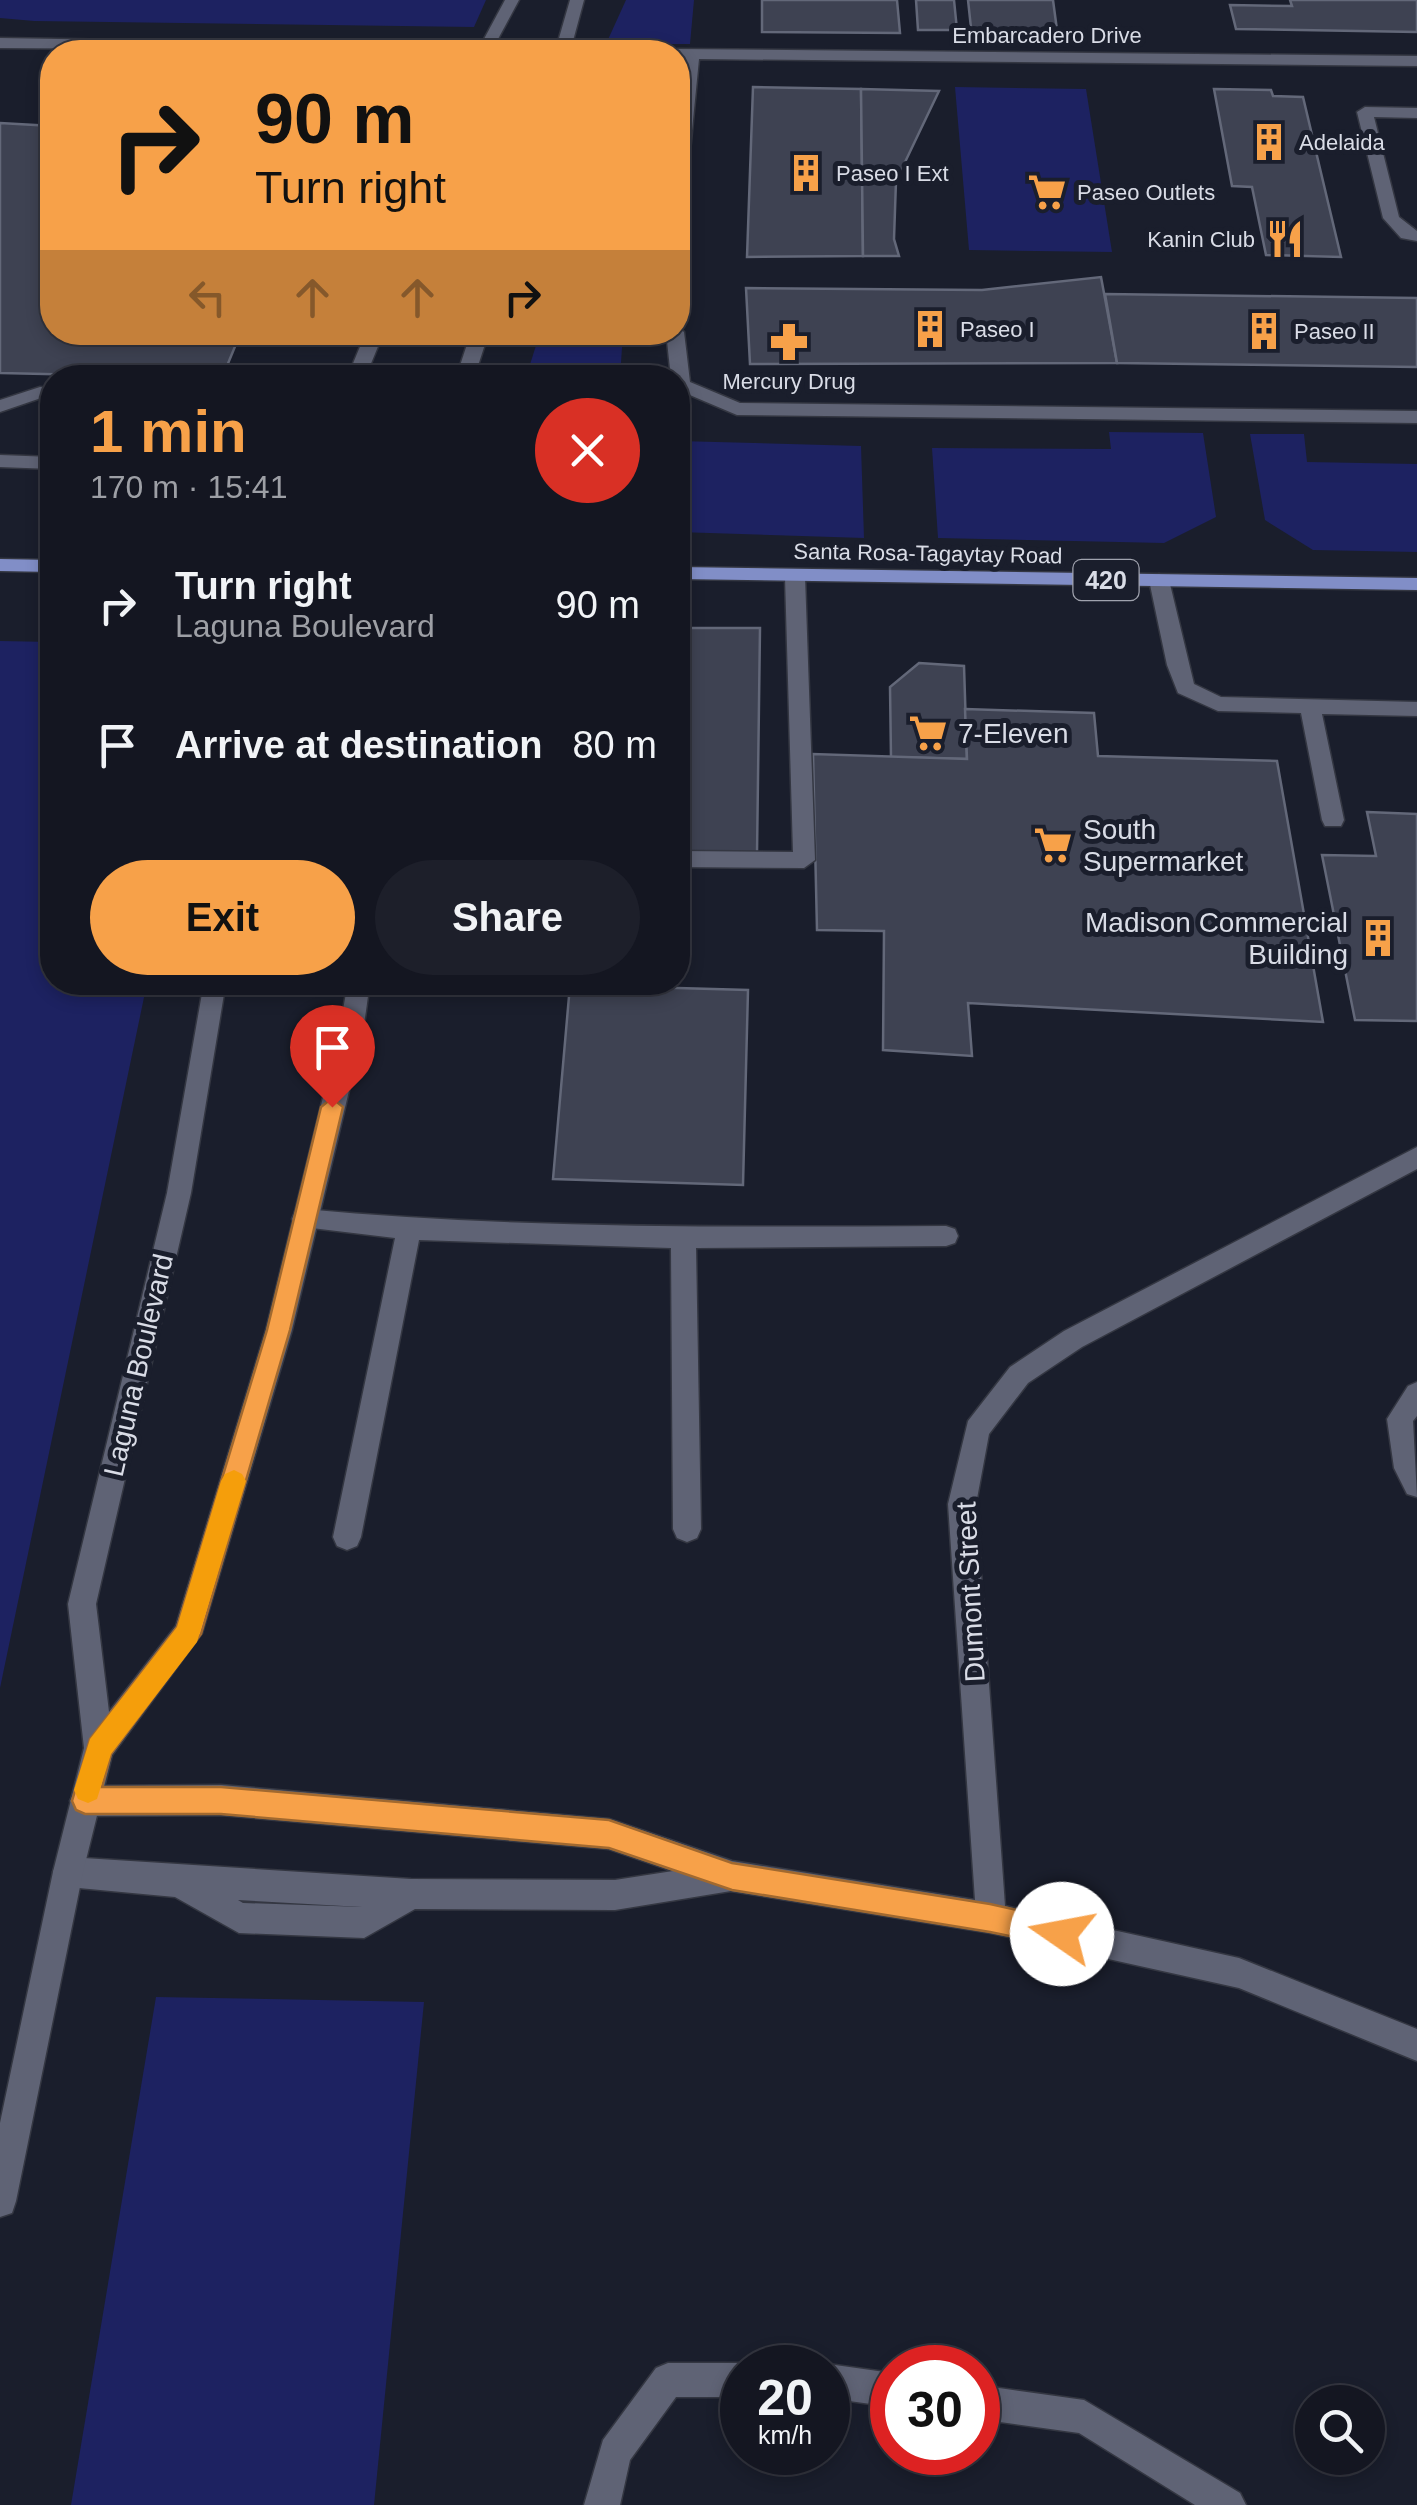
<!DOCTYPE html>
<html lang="en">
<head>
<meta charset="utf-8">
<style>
  :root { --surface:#141621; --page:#1d1f2a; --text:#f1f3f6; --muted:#9d9fa5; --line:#33353f; --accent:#f7a149 }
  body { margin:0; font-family:Helvetica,sans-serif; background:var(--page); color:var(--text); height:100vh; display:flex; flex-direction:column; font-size:38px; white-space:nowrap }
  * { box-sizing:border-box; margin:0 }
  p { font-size:32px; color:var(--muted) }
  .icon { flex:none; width:55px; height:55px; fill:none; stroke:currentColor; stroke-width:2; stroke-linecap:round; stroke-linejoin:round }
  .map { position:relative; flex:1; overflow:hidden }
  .details { position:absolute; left:40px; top:365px; width:650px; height:630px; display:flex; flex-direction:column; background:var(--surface); border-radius:40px; box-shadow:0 5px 15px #0003,0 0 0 2px var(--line) }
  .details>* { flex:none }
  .guide { position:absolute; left:40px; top:40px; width:650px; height:305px; border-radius:40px; box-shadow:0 5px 15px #0003,0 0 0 2px var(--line); background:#f7a149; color:#111; overflow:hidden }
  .buttons { position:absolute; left:1295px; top:2385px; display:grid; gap:20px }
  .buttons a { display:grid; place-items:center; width:90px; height:90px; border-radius:50%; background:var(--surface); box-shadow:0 5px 15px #0003,0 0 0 2px var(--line); font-size:50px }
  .speed { position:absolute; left:720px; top:2345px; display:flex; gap:20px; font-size:50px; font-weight:700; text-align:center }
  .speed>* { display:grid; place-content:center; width:130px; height:130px; border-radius:50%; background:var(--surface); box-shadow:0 5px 15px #0003,0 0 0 2px var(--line); line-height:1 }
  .speed small { font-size:25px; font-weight:400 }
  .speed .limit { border:15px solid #d22; background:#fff; color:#111 }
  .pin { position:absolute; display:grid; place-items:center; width:85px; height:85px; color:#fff; margin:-102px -42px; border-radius:50% 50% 50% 0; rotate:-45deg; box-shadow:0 0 10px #0007 }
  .pin .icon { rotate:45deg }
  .me { position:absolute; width:110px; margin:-55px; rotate:282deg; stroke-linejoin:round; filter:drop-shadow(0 0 8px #0008) }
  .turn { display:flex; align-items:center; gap:35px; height:210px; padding:0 50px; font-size:45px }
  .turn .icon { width:130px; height:130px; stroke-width:2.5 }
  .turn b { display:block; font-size:70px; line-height:85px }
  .lanes { display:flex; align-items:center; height:95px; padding:0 50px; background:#0003; justify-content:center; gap:50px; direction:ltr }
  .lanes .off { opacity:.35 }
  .round { display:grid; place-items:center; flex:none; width:105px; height:105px; border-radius:52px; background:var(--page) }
  .headline { display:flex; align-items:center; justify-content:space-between; height:170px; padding:0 50px }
  h1 { font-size:60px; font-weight:700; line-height:75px; color:var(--accent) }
  .action { display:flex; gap:20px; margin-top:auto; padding:20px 50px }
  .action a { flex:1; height:115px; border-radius:60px; background:var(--accent); color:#111; font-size:40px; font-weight:700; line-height:115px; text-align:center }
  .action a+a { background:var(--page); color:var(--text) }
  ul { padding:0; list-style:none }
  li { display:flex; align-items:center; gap:30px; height:140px; padding:0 50px }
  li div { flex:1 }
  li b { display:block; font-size:38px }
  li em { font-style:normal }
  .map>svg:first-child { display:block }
  .green { fill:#1d2261 }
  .building { fill:#3e4252; stroke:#636879; stroke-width:2.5 }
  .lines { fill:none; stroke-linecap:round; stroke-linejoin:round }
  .lane-casing { stroke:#343742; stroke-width:3 }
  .street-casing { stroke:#343742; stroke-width:3 }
  .secondary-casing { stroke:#343742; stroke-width:3 }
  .primary-casing { stroke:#343742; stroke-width:3 }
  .lane { fill:#5f6375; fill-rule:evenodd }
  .street { fill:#5f6375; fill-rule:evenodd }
  .secondary { fill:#5f6375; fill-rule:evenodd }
  .primary { fill:#818ec7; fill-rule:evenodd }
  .route { fill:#f7a149; stroke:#a1692f; stroke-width:2.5 }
  .slow { fill:#f59e0b }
  .labels { text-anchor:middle; stroke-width:10; stroke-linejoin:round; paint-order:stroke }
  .far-street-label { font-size:22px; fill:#d9dce6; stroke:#1a1e2c }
  .far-poi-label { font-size:22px; fill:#d9dce6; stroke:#1a1e2c; text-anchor:start }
  .shield { fill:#1a1e2c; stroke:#a0a3ae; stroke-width:2.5 }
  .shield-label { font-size:25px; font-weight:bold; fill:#d9dce6 }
  .poi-label { font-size:28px; fill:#d9dce6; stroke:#1a1e2c; text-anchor:start }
  .street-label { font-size:28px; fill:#d9dce6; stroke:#1a1e2c }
</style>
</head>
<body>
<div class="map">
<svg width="1417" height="2505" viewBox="0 0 1417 2505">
  <rect width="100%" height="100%" fill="#1a1e2c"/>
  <g class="green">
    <polygon points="0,0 486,0 474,27 34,21 0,18"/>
    <polygon points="626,0 694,0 690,44 606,44"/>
    <polygon points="955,87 1086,89 1112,252 969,250"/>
    <polygon points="540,333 623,333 620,377 526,377"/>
    <polygon points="1109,432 1203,433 1216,517 1164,543 938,538 932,448 1111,449"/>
    <polygon points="1250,434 1304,434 1307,462 1417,464 1417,552 1313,550 1265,520"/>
    <polygon points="678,441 861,446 864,538 678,532"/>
    <polygon points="0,641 52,642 52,982 147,983 0,1688"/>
    <polygon points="156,1997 424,2002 374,2505 71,2505"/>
  </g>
  <g class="building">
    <polygon points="762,0 897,0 900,33 762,32"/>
    <polygon points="916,0 954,0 957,30 918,30"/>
    <polygon points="968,0 1053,0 1057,30 971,28"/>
    <polygon points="1290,0 1417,0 1417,32 1236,29 1230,5 1292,6"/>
    <polygon points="753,87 861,89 863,256 747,257"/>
    <polygon points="861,89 939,91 896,181 894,239 899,256 863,256"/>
    <polygon points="1214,89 1271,90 1273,96 1303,97 1341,257 1266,255 1252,187 1232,186"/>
    <polygon points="0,123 52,126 52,332 241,332 222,378 0,373"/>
    <polygon points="1101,277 1117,363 750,364 746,288 982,290"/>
    <polygon points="1105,294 1417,298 1417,367 1117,363"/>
    <polygon points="686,628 760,628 757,854 678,853"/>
    <polygon points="919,663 964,666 967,759 891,757 890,687"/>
    <polygon points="965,709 1094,713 1098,756 1277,761 1323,1022 968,1003 972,1056 883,1050 884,931 817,930 813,754 967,759"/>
    <polygon points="1367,812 1417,814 1417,1021 1355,1020 1322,855 1376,856"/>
    <polygon points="570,985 748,990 743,1185 553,1179"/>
  </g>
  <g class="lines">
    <g class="lane-casing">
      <g id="lane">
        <polygon points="0,38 549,47 557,52 0,48"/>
        <polygon points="678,49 1417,56 1417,66 699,59 686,192 678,197 678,119 684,59 671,52"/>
        <polygon points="1417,108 1417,118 1374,117 1399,217 1417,231 1417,241 1401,238 1383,218 1357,112 1365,107"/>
        <polygon points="678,327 684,332 690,382 740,403 1417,411 1417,423 737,415 678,390 678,378 671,378 666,332 678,332"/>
        <polygon points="40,387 52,388 52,398 41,398 0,412 0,400"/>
        <polygon points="0,455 52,457 52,469 0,467"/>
        <polygon points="795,571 805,577 815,860 804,868 678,867 678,851 793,852 785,577"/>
        <polygon points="1159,574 1169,580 1194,684 1221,697 1417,702 1417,716 1322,714 1344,820 1341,826 1325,826 1322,820 1301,713 1218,711 1178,693 1167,665 1149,580"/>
        <path d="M 304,1209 C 518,1229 732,1227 946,1226 L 955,1229 L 958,1236 L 955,1243 L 946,1246 L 696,1248 L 701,1529 L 697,1538 L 687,1542 L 677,1538 L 673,1529 L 671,1248 L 419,1240 L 361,1537 L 357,1546 L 347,1550 L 337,1546 L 333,1537 L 395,1238 L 295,1226 L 292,1219 L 295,1212 Z"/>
      </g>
    </g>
    <g class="street-casing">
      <g id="street">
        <path d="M 1417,1147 L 1417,1169 L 1082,1347 L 1028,1383 L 989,1434 L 976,1504 L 1005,1906 L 1239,1958 L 1417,2029 L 1417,2061 L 1239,1988 L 991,1933 L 731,1891 L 615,1910 L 415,1909 L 364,1938 L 239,1933 L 175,1897 L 68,1887 L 57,1883 L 53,1872 L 57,1861 L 68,1857 L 411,1879 L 615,1880 L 673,1871 L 609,1849 L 221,1815 L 85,1816 L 75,1811 L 70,1801 L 75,1791 L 85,1786 L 221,1785 L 609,1819 L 732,1861 L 975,1900 L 948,1504 L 968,1421 L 1010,1367 L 1064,1331 ZM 238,1900 L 362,1907 L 243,1903 Z"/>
        <polygon points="1417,1382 1417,1416 1413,1421 1417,1497 1407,1494 1394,1468 1387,1419 1408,1386"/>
        <polygon points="668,2363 742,2363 753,2368 742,2368 742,2397 676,2397 630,2460 620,2505 584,2505 603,2440 656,2368"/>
        <polygon points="828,2364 892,2373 892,2407 828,2398 828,2368 819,2368"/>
        <polygon points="978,2385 1084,2400 1240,2493 1246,2505 1195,2505 1079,2433 978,2419"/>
      </g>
    </g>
    <g class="secondary-casing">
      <g id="secondary">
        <polygon points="505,0 519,0 491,52 477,52"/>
        <polygon points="570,0 584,0 570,52 555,52"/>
        <polygon points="366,332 384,332 365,378 347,378"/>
        <polygon points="471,332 489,332 474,378 456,378"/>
        <polygon points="204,982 226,982 191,1193 96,1604 109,1712 176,1626 266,1330 339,1032 348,982 370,982 363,1032 292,1330 202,1633 112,1755 83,1872 16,2201 12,2213 0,2217 0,2123 53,1872 84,1748 68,1604 167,1193"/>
      </g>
    </g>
    <g class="primary-casing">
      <g id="primary">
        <polygon points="0,559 52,560 52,572 0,571"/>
        <polygon points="678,567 1417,578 1417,590 678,579"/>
      </g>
    </g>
    <use href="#lane" class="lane"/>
    <use href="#street" class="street"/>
    <use href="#secondary" class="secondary"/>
    <use href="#primary" class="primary"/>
  </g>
  <polygon class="route" points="332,1098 343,1107 290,1330 201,1634 111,1754 102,1787 221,1787 609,1820 732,1863 990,1904 1062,1920 1072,1924 1076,1934 1072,1943 1062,1947 990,1932 732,1890 609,1848 221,1814 85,1814 76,1810 72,1801 90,1739 177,1627 267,1330 321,1107"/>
  <polygon class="slow" points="234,1470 242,1474 246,1481 197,1642 111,1754 97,1799 88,1803 78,1799 74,1790 90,1739 177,1627 221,1481 225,1474"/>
  <defs>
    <g id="building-bare" transform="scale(3)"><path d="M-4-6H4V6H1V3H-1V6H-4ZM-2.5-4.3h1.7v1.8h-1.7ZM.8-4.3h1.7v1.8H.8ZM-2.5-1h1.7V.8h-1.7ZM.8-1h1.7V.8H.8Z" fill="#f7a149" stroke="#1a1e2c" stroke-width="2.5" paint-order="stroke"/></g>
    <g id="supermarket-bare" transform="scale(3)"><path d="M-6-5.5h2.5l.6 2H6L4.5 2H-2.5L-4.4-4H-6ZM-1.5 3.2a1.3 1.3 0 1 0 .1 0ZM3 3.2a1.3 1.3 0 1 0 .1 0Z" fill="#f7a149" stroke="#1a1e2c" stroke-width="2.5" paint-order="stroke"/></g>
    <g id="restaurant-bare" transform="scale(3)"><path d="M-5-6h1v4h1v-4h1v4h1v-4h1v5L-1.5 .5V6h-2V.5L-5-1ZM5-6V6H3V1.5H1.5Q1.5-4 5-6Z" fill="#f7a149" stroke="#1a1e2c" stroke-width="2.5" paint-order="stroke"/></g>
    <g id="pharmacy-bare" transform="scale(3)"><path d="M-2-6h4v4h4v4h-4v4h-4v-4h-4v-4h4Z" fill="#f7a149" stroke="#1a1e2c" stroke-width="2.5" paint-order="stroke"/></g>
  </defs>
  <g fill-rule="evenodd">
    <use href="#building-bare" x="1269" y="142"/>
    <use href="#building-bare" x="806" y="173"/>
    <use href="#supermarket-bare" x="1047" y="192"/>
    <use href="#restaurant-bare" x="1285" y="239"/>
    <use href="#building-bare" x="930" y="329"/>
    <use href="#building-bare" x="1264" y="331"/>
    <use href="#pharmacy-bare" x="789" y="342"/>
    <use href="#supermarket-bare" x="928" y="733"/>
    <use href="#supermarket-bare" x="1053" y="845"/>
    <use href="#building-bare" x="1378" y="938"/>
  </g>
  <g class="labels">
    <g class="far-street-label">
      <text x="1047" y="43">Embarcadero Drive</text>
      <text transform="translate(928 553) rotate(1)" y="8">Santa Rosa-Tagaytay Road</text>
    </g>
    <g class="far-poi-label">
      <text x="1299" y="150">Adelaida</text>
      <text x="836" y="181">Paseo I Ext</text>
      <text x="1077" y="200">Paseo Outlets</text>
      <text x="1255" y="247" text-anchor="end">Kanin Club</text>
      <text x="960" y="337">Paseo I</text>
      <text x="1294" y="339">Paseo II</text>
      <text x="789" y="389" text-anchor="middle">Mercury Drug</text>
    </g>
    <rect class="shield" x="1073.5" y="560" width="65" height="40" rx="8"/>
    <g class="shield-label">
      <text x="1106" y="589">420</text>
    </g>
    <g class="poi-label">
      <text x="958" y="743">7-Eleven</text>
      <text x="1083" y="839">South<tspan x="1083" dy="32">Supermarket</tspan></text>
      <text x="1348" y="932" text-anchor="end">Madison Commercial<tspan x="1348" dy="32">Building</tspan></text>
    </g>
    <g class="street-label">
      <text transform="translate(138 1365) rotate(-77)" y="10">Laguna Boulevard</text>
      <text transform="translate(970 1592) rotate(-93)" y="10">Dumont Street</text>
    </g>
  </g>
</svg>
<div class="buttons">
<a><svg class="icon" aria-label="search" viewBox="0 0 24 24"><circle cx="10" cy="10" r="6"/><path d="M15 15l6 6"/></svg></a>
</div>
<div class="speed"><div>20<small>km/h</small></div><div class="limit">30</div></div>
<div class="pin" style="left:332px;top:1107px;background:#d93025"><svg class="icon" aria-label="arrive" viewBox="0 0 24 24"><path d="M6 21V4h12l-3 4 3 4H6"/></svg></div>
<svg class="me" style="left:1062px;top:1934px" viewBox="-20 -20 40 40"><circle r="19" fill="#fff"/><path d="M0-13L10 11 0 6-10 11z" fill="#f7a149"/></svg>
<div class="guide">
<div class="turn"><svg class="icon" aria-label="right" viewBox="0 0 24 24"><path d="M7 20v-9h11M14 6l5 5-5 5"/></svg><div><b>90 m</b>Turn right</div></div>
<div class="lanes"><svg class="icon off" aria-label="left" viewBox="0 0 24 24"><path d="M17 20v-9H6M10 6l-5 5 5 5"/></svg><svg class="icon off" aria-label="ahead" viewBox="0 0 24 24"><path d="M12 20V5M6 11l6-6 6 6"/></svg><svg class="icon off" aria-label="ahead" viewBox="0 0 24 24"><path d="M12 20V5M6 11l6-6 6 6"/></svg><svg class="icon" aria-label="right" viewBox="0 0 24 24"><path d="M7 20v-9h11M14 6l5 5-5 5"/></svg></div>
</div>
<section class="details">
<div class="headline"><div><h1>1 min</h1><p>170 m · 15:41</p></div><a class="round" style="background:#d93025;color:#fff"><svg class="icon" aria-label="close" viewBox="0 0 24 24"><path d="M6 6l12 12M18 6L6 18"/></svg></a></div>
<ul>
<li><svg class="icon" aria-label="right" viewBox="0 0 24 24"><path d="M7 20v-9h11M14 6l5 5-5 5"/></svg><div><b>Turn right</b><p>Laguna Boulevard</p></div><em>90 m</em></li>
<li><svg class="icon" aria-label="arrive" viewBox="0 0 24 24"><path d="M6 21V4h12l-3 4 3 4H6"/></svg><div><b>Arrive at destination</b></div><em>80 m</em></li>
</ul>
<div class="action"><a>Exit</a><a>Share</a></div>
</section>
</div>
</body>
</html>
